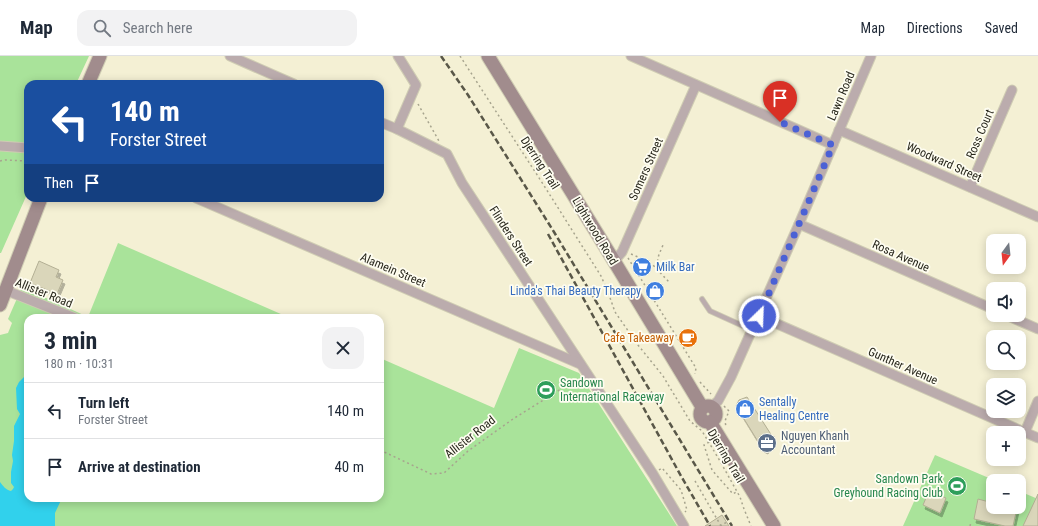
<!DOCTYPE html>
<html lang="en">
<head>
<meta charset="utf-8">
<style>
  :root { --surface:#fff; --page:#f2f2f3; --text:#1f2937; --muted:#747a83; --line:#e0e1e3 }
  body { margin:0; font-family:"Roboto Condensed",sans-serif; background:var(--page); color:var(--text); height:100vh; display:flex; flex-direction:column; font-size:15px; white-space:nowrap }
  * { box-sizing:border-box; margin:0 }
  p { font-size:13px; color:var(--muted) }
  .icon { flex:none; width:22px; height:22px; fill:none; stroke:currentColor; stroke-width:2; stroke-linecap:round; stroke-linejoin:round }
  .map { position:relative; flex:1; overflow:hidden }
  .panel { position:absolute; left:24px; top:258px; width:360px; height:188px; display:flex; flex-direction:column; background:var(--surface); border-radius:12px; box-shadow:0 2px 10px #0003 }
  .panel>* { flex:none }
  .banner { position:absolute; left:24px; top:24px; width:360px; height:122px; border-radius:12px; box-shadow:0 2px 10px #0003; background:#1a4fa0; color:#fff; overflow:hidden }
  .needle { width:26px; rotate:195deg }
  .tools { position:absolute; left:986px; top:178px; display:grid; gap:8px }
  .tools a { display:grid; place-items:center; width:40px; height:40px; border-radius:8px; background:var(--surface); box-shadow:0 2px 10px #0003; font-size:20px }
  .pin { position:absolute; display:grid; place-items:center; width:34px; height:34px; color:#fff; margin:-41px -17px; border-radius:50% 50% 50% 0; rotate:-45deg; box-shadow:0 0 4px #0007 }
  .pin .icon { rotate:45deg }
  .me { position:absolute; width:44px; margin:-22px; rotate:24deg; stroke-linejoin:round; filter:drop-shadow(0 0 3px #0008) }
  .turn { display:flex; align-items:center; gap:14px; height:84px; padding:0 20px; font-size:18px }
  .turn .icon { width:52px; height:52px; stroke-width:2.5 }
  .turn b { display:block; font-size:28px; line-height:34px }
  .then { display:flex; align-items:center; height:38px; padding:0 20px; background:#0003; gap:8px; font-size:15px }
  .round { display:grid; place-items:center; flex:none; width:42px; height:42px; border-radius:12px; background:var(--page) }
  .headline { display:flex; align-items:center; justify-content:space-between; height:68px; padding:0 20px }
  h1 { font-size:24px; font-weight:700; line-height:30px }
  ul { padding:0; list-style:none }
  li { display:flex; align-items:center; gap:12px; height:56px; padding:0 20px; border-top:1px solid var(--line) }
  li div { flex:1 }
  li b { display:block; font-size:15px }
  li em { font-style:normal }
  header { display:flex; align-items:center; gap:24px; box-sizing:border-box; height:56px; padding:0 20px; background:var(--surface); border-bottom:1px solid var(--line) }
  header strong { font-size:19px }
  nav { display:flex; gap:22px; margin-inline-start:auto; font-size:14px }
  .search { width:280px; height:36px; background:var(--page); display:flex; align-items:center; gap:10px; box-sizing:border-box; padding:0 14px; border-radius:12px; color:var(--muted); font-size:15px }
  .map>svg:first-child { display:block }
  .green { fill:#a9e39a }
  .water { fill:#31d1ec }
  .building { fill:#dad6ba; stroke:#b3af94; filter:url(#shadow) }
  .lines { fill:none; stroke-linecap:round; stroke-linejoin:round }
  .lane-casing { stroke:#cfccb3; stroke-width:6 }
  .street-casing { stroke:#cfccb3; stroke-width:11 }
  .secondary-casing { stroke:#cfccb3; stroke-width:15 }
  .path { stroke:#a7a48e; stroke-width:1.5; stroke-dasharray:2 3; stroke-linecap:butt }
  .lane { stroke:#bbacad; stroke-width:4.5 }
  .street { stroke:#bbacad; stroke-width:9 }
  .secondary { stroke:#a18c8d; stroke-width:13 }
  .rail { stroke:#595748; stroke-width:2.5; stroke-dasharray:6 3; stroke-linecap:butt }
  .route { stroke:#4b61d5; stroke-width:7; stroke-dasharray:0 12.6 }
  .labels { text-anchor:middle; stroke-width:3.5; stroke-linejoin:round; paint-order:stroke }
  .street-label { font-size:12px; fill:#28271c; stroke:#fefdf1 }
  .shop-label { font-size:12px; fill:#366cbe; stroke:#fefdf1; text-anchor:start }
  .food-label { font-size:12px; fill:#c56008; stroke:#fefdf1; text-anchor:end }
  .leisure-label { font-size:12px; fill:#27864d; stroke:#fefdf1; text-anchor:start }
  .service-label { font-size:12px; fill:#4e5e75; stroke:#fefdf1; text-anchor:start }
</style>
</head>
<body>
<header>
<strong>Map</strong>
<div class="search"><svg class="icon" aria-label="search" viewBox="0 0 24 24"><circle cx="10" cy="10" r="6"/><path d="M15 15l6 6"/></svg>Search here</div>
<nav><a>Map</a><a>Directions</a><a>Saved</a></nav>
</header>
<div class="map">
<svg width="1038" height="470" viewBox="0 0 1038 470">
  <defs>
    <filter id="shadow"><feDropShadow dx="2" dy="4" stdDeviation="0" flood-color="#0004"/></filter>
  </defs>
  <rect width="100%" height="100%" fill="#f4f0d4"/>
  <g class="green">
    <polygon points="0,0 89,0 76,28 28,28 28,136 1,197 0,197"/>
    <polygon points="118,187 290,262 28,262 28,442 380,442 380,302 494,352 519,292 579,317 677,470 0,470 0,279 8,277 12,267 8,263 22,231 88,261"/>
    <polygon points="935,399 996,425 993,425 993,451 1019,451 1019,435 1038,443 1038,470 903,470"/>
  </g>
  <path class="water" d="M 24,321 L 28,321 L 28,442 L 62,442 L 55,457 L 55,470 L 0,470 L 0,426 C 3,430 6,434 11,435 L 13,433 L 14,431 L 11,427 L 11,416 L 13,405 L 12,399 L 14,385 L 14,370 L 20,358 L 17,353 L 16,332 L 19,326 Z"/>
  <g class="building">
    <polygon points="39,205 59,214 56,221 63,224 57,238 30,227"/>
    <polygon points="747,341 772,380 766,394 762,392 736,350 739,344"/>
    <polygon points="929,435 946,442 940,457 923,449"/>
    <polygon points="1038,438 1038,470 1023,470"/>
    <polygon points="978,443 993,447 993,451 1011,451 1017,452 1013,470 1005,470 974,463"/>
    <polygon points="722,459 729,470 705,470"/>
  </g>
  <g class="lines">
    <g class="lane-casing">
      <polyline id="lane" points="702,243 710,255 752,274"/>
    </g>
    <g class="street-casing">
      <g id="street">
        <polyline points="230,0 294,28"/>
        <polyline points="398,0 416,29 397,73 447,98 462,127 653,418 684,470"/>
        <polyline points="631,0 833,89"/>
        <polyline points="380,66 397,73"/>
        <polyline points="839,74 1038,161"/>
        <polyline points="0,90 28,92"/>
        <polyline points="970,131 1012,34"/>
        <polyline points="196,142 580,308"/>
        <polyline points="799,168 993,253"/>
        <polyline points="614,205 622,196 696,29"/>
        <polyline points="5,234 75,262"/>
        <polyline points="1006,259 1038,273"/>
        <polyline points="759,260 1038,382"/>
        <polyline points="712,350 718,345 731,321 799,168 871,0"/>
        <polyline points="1025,376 1038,345"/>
      </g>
    </g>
    <g class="secondary-casing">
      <g id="secondary">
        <polyline points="488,0 614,205 702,351"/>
        <polyline points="88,28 100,0"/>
        <polyline points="0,249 41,142"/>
        <circle cx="708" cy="358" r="8"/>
        <polyline points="710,366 774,470"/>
      </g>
    </g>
    <g class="path">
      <polyline points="460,0 543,128 601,220 608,236 615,256 638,289 663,320 690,365 702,375 720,405 740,441 744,453 751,470"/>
      <polyline points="418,48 439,85"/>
      <polyline points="0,105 5,104 28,105"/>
      <polyline points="631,198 645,204 653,209 669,226"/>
      <polyline points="628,202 696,312 695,318"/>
      <path d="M 660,215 C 655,204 659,199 663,189"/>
      <polyline points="700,326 711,338"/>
      <polyline points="724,350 729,355 725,365 726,371"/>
      <polyline points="709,386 704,389 712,414 733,438 738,435"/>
      <polyline points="380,394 431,418 444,417 468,395 513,363 569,328"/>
      <polyline points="659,414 662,412 681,434 687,454 685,456"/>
      <polyline points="695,425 721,470"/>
      <polyline points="720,470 727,466"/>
      <polyline points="970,470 971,466"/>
    </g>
    <use href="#lane" class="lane"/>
    <use href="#street" class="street"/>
    <use href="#secondary" class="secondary"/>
    <g class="rail">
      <polyline points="441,0 468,39 554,176 732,470"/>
      <polyline points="548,178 681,420 710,470"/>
    </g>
  </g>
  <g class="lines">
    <polyline class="route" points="759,260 799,168 833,89 780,66"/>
  </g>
  <defs>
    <g id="supermarket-disc" transform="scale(1)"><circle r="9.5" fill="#3f7fe0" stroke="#fefdf1"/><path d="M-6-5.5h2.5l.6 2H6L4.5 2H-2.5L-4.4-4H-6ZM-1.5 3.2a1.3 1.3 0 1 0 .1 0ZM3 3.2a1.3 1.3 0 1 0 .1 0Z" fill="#fff"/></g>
    <g id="shop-disc" transform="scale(1)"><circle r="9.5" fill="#3f7fe0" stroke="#fefdf1"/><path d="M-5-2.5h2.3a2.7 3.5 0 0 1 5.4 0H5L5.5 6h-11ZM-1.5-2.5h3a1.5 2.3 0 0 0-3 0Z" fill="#fff"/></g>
    <g id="cafe-disc" transform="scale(1)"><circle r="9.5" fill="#e8710a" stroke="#fefdf1"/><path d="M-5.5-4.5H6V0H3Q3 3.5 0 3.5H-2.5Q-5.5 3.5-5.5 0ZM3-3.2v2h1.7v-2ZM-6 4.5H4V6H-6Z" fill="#fff"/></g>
    <g id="stadium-disc" transform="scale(1)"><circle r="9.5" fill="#2e9e5b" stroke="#fefdf1"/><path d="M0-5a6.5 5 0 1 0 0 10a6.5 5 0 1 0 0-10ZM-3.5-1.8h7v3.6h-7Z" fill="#fff"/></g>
    <g id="office-disc" transform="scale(1)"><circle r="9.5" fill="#5c6f8a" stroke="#fefdf1"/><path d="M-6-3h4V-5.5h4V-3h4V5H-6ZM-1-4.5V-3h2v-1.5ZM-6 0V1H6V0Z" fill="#fff"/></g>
  </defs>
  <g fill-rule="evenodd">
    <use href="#supermarket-disc" x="642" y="211"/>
    <use href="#shop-disc" x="655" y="235"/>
    <use href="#cafe-disc" x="688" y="282"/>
    <use href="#stadium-disc" x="546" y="334"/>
    <use href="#shop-disc" x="745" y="353"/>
    <use href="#office-disc" x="767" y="387"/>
    <use href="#stadium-disc" x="957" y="430"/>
  </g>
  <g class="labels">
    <g class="street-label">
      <text transform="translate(841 40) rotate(-67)" y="4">Lawn Road</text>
      <text transform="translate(980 78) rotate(-67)" y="4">Ross Court</text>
      <text transform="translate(944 106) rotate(24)" y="4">Woodward Street</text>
      <text transform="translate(540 107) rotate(57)" y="4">Djerring Trail</text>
      <text transform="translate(646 113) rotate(-66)" y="4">Somers Street</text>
      <text transform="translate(595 175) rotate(59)" y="4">Lightwood Road</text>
      <text transform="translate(511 180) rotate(57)" y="4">Flinders Street</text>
      <text transform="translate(901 200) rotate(24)" y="4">Rosa Avenue</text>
      <text transform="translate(393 214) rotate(23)" y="4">Alamein Street</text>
      <text transform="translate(44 237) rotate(22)" y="4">Allister Road</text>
      <text transform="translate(903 310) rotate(24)" y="4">Gunther Avenue</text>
      <text transform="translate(470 381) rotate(-38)" y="4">Allister Road</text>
      <text transform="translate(726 400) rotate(59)" y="4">Djerring Trail</text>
    </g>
    <g class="shop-label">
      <text x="656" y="215">Milk Bar</text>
      <text x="641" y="239" text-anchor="end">Linda's Thai Beauty Therapy</text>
      <text x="759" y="350">Sentally<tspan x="759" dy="14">Healing Centre</tspan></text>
    </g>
    <g class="food-label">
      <text x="674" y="286">Cafe Takeaway</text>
    </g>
    <g class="leisure-label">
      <text x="560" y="331">Sandown<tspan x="560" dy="14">International Raceway</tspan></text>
      <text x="943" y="427" text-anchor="end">Sandown Park<tspan x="943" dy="14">Greyhound Racing Club</tspan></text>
    </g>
    <g class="service-label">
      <text x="781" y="384">Nguyen Khanh<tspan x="781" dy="14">Accountant</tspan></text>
    </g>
  </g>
</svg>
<div class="tools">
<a><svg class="needle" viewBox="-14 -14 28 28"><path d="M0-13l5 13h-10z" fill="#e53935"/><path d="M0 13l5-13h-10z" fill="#747a83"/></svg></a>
<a><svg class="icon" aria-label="sound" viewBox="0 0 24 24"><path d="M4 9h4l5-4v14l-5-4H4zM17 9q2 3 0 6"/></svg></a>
<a><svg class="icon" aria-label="search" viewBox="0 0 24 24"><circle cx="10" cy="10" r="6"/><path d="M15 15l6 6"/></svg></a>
<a><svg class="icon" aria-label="layers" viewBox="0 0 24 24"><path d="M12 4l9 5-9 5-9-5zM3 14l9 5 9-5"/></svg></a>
<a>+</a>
<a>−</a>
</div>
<div class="pin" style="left:780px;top:66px;background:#d93025"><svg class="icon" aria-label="arrive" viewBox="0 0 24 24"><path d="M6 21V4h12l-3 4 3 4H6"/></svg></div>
<svg class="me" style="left:759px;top:260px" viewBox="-20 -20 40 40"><circle r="17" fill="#4b61d5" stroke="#fff" stroke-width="3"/><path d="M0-11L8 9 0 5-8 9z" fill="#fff"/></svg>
<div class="banner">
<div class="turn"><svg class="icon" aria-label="left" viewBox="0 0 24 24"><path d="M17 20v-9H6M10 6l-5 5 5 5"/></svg><div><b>140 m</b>Forster Street</div></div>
<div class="then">Then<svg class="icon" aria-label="arrive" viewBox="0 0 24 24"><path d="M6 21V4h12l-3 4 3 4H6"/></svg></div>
</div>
<section class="panel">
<div class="headline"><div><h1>3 min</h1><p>180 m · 10:31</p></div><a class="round"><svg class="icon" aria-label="close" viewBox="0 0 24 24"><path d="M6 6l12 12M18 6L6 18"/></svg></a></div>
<ul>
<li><svg class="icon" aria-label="left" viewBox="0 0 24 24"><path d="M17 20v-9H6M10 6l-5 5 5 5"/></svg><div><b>Turn left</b><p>Forster Street</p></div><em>140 m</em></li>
<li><svg class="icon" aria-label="arrive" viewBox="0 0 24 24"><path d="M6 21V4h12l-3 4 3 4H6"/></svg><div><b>Arrive at destination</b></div><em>40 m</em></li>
</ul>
</section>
</div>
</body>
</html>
